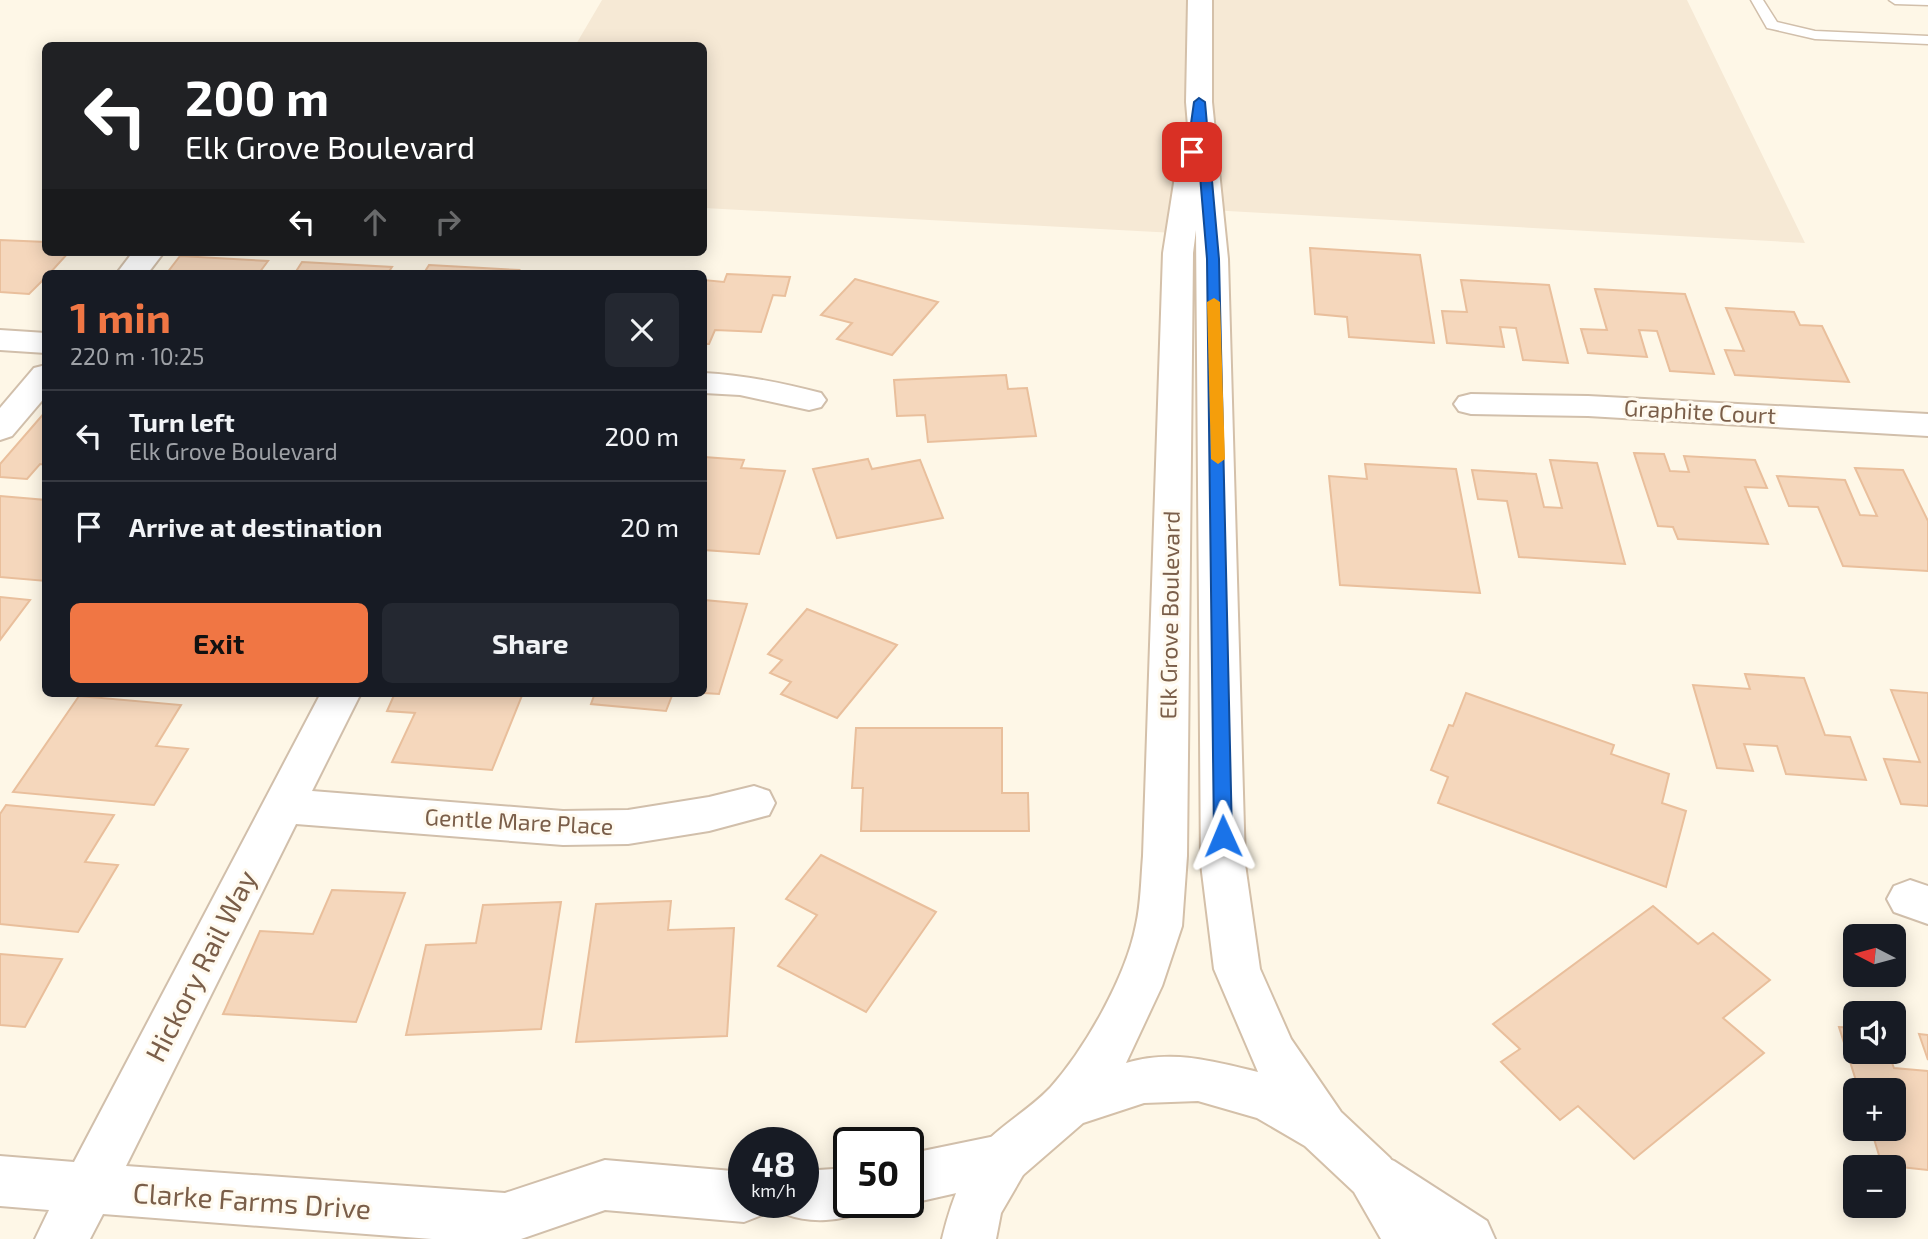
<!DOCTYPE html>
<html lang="en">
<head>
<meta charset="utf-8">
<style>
  :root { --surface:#171b24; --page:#242831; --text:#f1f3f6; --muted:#9ea1a6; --line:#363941; --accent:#f07644 }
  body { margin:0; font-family:"Exo 2",sans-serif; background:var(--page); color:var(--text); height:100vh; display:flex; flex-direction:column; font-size:26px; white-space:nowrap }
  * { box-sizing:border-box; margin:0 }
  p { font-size:23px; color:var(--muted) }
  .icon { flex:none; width:38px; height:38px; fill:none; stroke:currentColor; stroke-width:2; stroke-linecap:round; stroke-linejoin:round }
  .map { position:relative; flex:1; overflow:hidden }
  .details { position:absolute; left:42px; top:270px; width:665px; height:427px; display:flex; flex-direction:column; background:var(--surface); border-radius:10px; box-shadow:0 4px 18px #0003 }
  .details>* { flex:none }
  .banner { position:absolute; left:42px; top:42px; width:665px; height:214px; border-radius:10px; box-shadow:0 4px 18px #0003; background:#202124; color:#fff; overflow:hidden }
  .needle { width:46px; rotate:276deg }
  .fabs { position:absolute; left:1843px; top:924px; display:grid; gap:14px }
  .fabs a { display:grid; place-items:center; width:63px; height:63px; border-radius:10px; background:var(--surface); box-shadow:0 4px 18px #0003; font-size:35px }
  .speed { position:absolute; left:728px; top:1127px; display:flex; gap:14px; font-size:35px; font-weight:700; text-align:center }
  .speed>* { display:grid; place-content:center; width:91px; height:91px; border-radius:50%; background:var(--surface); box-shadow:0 4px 18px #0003; line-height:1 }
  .speed small { font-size:18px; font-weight:400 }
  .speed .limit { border:4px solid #111; border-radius:10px; background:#fff; color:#111 }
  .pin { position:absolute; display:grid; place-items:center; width:60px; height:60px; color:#fff; margin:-30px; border-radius:14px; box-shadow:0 4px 10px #0006 }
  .me { position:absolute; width:77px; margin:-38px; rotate:359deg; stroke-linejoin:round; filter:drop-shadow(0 0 5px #0008) }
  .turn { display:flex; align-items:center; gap:24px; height:147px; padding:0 28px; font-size:32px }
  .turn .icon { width:91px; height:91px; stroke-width:2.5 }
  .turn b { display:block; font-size:49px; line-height:60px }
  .lanes { display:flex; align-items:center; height:66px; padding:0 28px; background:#0003; justify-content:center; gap:35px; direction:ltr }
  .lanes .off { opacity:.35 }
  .round { display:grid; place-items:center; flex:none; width:74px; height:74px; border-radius:10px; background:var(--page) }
  .head { display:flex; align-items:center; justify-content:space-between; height:119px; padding:0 28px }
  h1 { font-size:42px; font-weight:700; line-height:52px; color:var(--accent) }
  .primary-button { display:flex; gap:14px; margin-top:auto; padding:14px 28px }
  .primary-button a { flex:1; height:80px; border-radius:10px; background:var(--accent); color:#111; font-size:28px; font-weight:700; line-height:80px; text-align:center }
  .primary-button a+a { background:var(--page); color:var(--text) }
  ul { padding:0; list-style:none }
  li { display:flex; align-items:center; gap:21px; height:91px; padding:0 28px; border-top:2px solid var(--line) }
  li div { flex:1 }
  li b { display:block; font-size:26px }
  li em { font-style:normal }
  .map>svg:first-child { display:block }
  .residential { fill:#f6e9d5 }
  .building { fill:#f5d7bc; stroke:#e9bf9c; stroke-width:2 }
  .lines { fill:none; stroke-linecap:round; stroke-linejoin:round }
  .service-casing { stroke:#d1bfab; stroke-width:3 }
  .minor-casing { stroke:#d1bfab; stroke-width:4 }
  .secondary-casing { stroke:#d4c0a9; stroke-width:4 }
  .service { fill:#fff; fill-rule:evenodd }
  .minor { fill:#fff; fill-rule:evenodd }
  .secondary { fill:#fff; fill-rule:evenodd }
  .route { fill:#1a73e8; stroke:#114b97; stroke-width:2 }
  .slow { fill:#f59e0b }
  .labels { text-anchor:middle; stroke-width:6; stroke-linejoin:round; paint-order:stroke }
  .street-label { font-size:23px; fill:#7a5e49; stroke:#fffaef }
  .near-street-label { font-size:28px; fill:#7a5e49; stroke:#fffaef }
</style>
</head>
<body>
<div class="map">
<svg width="1928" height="1239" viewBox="0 0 1928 1239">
  <rect width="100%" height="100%" fill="#fef7e7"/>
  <polygon class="residential" points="602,0 1687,0 1805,243 1175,208 1175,233 704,208 704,46 575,46"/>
  <g class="building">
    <polygon points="0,240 46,242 46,252 69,252 50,273 46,273 46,277 29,294 0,292"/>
    <polygon points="1310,248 1420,255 1434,343 1349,337 1347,317 1315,314"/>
    <polygon points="180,256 268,261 259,273 167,273"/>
    <polygon points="302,262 392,267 388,273 295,273"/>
    <polygon points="429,265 519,270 517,273 424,273"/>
    <polygon points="727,274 790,277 785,296 773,295 761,332 715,330 709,344 704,344 704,280 724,282"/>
    <polygon points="855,279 938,302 892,355 837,339 852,323 821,315"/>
    <polygon points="1461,280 1549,285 1568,363 1523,360 1516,328 1500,327 1504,347 1447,343 1442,311 1467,312"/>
    <polygon points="1595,289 1685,294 1714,374 1670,371 1657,331 1639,330 1647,357 1588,353 1581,329 1607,330"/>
    <polygon points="1726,308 1794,312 1800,325 1822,326 1849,382 1735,375 1725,350 1744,351"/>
    <polygon points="1006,375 1008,389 1027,388 1036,436 928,442 925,415 897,416 894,380"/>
    <polygon points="46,411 46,465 40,464 27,479 0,477 0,464"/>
    <polygon points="1634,453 1664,454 1670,471 1689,472 1684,456 1755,460 1767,488 1745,487 1768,544 1678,539 1673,527 1658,526"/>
    <polygon points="704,457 744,460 741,468 785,471 759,554 704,550"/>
    <polygon points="868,459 872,469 920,460 943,518 837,538 813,469"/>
    <polygon points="1550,460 1597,463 1625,564 1519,557 1507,501 1478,499 1472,470 1536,474 1544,507 1562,508"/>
    <polygon points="1365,464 1456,469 1480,593 1340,585 1329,476 1367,479"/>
    <polygon points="1855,468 1903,470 1928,521 1928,571 1843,566 1818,507 1789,506 1777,476 1845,480 1860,515 1877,516"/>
    <polygon points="0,496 46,500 46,581 0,577"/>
    <polygon points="0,597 30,600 0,640"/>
    <polygon points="704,600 747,604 719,694 704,693"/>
    <polygon points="807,609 897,645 837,718 781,694 791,682 770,673 782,660 768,654"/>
    <polygon points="1745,674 1804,678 1825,735 1850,737 1866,780 1786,774 1777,746 1744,744 1753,771 1717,768 1693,685 1750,689"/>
    <polygon points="1891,690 1928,693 1928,806 1901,804 1884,759 1920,762"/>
    <polygon points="395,693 523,693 492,770 392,762 415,713 387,711"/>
    <polygon points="595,693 673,693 666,711 591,704"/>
    <polygon points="1466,693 1614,745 1611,754 1669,774 1662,803 1686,811 1666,887 1438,803 1448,777 1431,770 1449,725 1453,726"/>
    <polygon points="79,696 181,705 156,746 188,749 154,805 13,792"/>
    <polygon points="856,728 1002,728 1002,793 1028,793 1029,831 861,831 863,788 852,788"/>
    <polygon points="6,805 114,815 85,862 118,865 78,932 0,924 0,814"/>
    <polygon points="821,855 936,912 866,1012 778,966 817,915 786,899"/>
    <polygon points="332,890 405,893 356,1022 223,1014 260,931 313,934"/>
    <polygon points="671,901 668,930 734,928 727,1036 576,1042 596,904"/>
    <polygon points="561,902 541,1029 406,1035 426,945 476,943 483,905"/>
    <polygon points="1653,906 1698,944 1713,933 1770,980 1723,1018 1764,1053 1634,1159 1578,1106 1560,1120 1501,1062 1520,1049 1493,1024"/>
    <polygon points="0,954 62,959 25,1027 0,1025"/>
    <polygon points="1839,1027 1855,1028 1855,1052 1888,1052 1894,1068 1928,1071 1928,1170 1882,1165 1871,1129 1894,1129 1894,1090 1859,1090"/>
    <polygon points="1919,1034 1928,1035 1928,1060"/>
  </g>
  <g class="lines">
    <g class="service-casing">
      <g id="service">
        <polygon points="1751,0 1763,0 1777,22 1815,31 1928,36 1928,44 1815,39 1772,29 1767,28"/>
        <polygon points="1889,0 1928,0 1928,5 1895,4"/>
      </g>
    </g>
    <g class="minor-casing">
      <g id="minor">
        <polygon points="133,252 164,252 148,273 117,273"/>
        <polygon points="0,330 46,333 46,353 0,350"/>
        <polygon points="46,365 46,396 12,436 0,440 0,408 34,368"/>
        <path d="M 704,373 C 744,375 782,383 821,393 L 826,400 L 821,407 L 809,410 L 740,395 L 704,393 Z"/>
        <polygon points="1471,394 1588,396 1928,414 1928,436 1588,416 1471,414 1459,411 1454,404 1459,397"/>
        <polygon points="321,693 361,693 312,791 563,811 628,810 709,797 754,786 769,791 775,803 769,815 709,831 628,844 563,845 296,824 126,1166 505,1193 605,1160 744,1172 744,1202 768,1202 762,1215 744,1222 605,1210 521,1239 432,1239 103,1214 90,1239 35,1239 49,1210 0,1206 0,1156 74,1162"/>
        <polygon points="1910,880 1928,886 1928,924 1894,912 1887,899 1894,886"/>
        <polygon points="1005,1134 1023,1141 1031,1158 1023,1175 1005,1182 908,1204 904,1202 908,1202 908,1154"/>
        <polygon points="1376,1153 1394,1161 1487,1221 1495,1239 1422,1239 1358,1195 1350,1178 1358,1161"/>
        <path d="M 849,1168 L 849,1202 L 871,1202 L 867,1211 C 841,1221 811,1224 785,1214 L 780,1202 L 803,1202 L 803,1171 Z"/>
      </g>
    </g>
    <g class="secondary-casing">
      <path id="secondary" d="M 1188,0 L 1212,0 L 1212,102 L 1228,259 L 1245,864 L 1260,969 L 1291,1039 L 1341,1112 L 1390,1158 L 1429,1221 L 1437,1239 L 1381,1239 L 1354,1192 L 1305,1146 L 1257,1118 L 1198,1101 L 1144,1103 L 1083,1123 L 1023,1175 L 1001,1213 L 996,1239 L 942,1239 C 950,1206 964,1163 989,1139 C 1008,1121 1032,1107 1050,1088 C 1085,1049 1126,977 1136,925 C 1141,903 1141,879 1143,856 L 1163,253 L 1176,170 L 1180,164 L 1191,162 L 1186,102 ZM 1196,230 L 1201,864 L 1214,969 L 1258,1072 C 1213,1061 1172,1049 1126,1063 L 1162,986 L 1182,926 L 1187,856 L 1193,253 Z"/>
    </g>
    <use href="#service" class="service"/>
    <use href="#minor" class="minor"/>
    <use href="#secondary" class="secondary"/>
  </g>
  <polygon class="route" points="1199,98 1205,102 1219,259 1232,836 1229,841 1223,844 1217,841 1214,836 1207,259 1198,152 1192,155 1187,152 1194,102"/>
  <polygon class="slow" points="1214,298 1220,302 1225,459 1218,464 1211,459 1207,302"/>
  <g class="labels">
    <g class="street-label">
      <text transform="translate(1700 412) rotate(3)" y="8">Graphite Court</text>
      <text transform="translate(1170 615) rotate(-89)" y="8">Elk Grove Boulevard</text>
      <text transform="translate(519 822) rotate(3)" y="8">Gentle Mare Place</text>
    </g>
    <g class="near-street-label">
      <text transform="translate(201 966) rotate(-63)" y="10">Hickory Rail Way</text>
      <text transform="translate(252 1201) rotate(4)" y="10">Clarke Farms Drive</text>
    </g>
  </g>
</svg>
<div class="fabs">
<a><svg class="needle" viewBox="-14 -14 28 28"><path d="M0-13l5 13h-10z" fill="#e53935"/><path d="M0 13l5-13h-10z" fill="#9ea1a6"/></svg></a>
<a><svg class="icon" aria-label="sound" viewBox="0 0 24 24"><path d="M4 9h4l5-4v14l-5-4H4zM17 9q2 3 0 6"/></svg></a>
<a>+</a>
<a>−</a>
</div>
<div class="speed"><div>48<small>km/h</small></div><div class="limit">50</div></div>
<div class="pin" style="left:1192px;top:152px;background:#d93025"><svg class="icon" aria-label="arrive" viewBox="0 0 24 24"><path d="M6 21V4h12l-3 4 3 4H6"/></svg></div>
<svg class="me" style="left:1223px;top:836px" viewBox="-20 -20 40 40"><path d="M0-17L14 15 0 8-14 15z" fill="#1a73e8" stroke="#fff" stroke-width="4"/></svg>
<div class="banner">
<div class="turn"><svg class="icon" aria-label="left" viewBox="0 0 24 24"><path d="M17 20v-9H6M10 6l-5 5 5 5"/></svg><div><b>200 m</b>Elk Grove Boulevard</div></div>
<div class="lanes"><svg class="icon" aria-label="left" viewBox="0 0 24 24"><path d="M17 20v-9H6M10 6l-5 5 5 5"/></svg><svg class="icon off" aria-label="ahead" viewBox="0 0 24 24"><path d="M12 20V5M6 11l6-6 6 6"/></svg><svg class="icon off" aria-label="right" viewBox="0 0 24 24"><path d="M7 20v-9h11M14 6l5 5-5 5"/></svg></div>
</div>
<section class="details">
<div class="head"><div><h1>1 min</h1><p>220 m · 10:25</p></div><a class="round"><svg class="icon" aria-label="close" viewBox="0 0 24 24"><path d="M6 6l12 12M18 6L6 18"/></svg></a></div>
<ul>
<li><svg class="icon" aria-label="left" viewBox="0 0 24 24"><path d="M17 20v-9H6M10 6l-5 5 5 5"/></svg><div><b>Turn left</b><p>Elk Grove Boulevard</p></div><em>200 m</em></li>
<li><svg class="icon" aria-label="arrive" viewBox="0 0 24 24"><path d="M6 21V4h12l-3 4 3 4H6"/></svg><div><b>Arrive at destination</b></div><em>20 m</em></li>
</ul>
<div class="primary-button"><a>Exit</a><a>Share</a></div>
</section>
</div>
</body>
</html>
